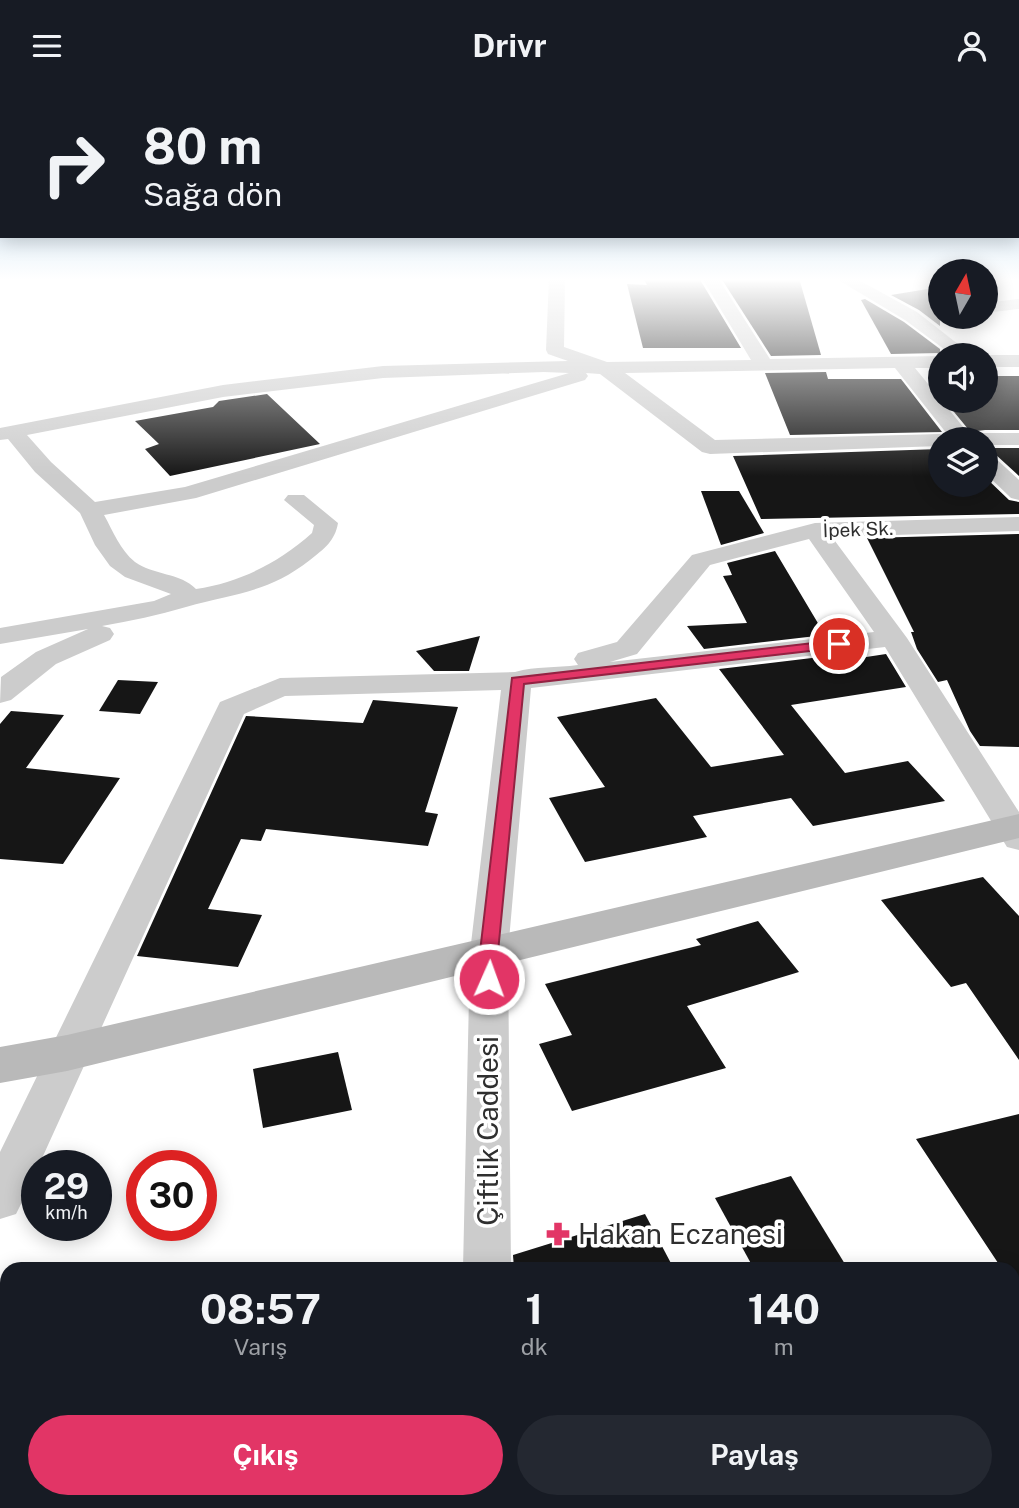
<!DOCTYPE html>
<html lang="tr">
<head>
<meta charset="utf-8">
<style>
  :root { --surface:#171b24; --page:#242831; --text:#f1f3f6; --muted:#9ea1a6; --accent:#e23566 }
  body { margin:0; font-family:"Public Sans",sans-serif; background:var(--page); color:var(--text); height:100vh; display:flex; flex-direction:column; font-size:26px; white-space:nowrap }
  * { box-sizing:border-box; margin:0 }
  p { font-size:23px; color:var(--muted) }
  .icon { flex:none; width:38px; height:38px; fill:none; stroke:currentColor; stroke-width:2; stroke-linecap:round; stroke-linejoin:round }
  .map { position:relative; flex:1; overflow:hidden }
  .details { position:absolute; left:0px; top:1171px; width:1020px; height:247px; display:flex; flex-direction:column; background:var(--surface); border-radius:21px 21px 0 0; box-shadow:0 4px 18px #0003 }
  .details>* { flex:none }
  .hud { position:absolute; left:0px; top:0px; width:1020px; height:147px; box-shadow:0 4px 18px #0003; background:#171b24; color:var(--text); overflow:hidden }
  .needle { width:46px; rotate:9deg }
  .controls { position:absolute; left:928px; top:168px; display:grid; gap:14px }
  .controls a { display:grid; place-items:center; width:70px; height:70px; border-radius:50%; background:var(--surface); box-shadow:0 4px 18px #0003; font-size:35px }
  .speed { position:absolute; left:21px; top:1059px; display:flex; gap:14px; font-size:35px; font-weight:700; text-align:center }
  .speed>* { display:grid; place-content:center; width:91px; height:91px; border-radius:50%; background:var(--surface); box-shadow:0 4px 18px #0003; line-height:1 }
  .speed small { font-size:18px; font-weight:400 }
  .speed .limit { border:10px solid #d22; background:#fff; color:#111 }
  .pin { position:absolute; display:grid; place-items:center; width:60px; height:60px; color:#fff; margin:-30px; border:4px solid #fff; border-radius:50%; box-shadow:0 2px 7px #0007 }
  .me { position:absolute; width:77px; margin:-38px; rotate:2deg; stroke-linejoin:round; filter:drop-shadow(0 0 5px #0008) }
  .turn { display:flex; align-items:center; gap:24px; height:147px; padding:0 28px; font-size:32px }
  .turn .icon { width:91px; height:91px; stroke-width:2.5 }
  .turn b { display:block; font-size:49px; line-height:60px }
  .eta { display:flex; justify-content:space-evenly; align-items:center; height:119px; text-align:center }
  .eta b { font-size:42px; font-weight:700; line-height:49px }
  .cta { display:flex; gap:14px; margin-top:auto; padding:14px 28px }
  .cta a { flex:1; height:80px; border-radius:42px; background:var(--accent); color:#fff; font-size:28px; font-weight:700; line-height:80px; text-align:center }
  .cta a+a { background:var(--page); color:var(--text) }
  header { display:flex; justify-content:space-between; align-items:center; height:91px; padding:0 28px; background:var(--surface); font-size:32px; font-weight:700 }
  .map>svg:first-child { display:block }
  .building { fill:#161616 }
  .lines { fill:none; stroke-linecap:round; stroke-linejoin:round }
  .street { fill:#ccc; fill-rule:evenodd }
  .secondary { fill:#b9b9b9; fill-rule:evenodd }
  .route { fill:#e23566; stroke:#932242; stroke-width:2 }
  .labels { text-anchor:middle; stroke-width:7; stroke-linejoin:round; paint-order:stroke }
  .far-street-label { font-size:19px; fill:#2f2f2f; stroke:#fff }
  .near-street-label { font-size:28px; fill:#2f2f2f; stroke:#fff }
  .near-poi-label { font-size:28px; fill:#2f2f2f; stroke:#fff; text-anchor:start }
</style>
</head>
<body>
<header><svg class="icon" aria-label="menu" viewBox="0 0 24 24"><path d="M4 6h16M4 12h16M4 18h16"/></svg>Drivr<svg class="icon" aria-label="person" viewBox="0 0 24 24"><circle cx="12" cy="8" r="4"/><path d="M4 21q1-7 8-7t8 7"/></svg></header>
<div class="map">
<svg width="1019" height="1417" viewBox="0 0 1019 1417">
  <rect width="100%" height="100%" fill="#fff"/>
  <g class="building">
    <polygon points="643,187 699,187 741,257 643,257 627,193 647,194"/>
    <polygon points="721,187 799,187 821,264 771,265"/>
    <polygon points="940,196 940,235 919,219 891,204"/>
    <polygon points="865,208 904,231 940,258 940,262 891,263 861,209"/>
    <polygon points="826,281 828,288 901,288 942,341 790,344 765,282"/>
    <polygon points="985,285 1019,285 1019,339 985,339 977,340 973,344 945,310 985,310"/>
    <polygon points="267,303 320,353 170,385 145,358 159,353 135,330 213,316 219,310"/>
    <polygon points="985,357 1019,357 1019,385 995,363 985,361"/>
    <polygon points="940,358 940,394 985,394 985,386 1009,409 1019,411 1019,423 761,428 733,365"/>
    <polygon points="701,400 739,400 764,442 721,454"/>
    <polygon points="1019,443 1019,656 980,655 970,640 947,589 938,591 917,558 911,541 914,541 867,447"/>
    <polygon points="775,460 825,544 704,558 687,535 747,532 723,485 732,484 727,472"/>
    <polygon points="480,545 469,580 434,580 416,560"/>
    <polygon points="886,563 906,596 791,614 845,682 908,670 945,710 813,735 791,707 693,725 707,746 585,771 549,707 605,696 557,626 656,607 711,676 784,664 719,578 837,564 840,570"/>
    <polygon points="118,589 158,591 140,623 99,620"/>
    <polygon points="373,609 458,616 425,721 438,723 428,755 266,738 261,750 241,748 208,818 262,824 238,876 137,865 246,625 363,632"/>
    <polygon points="11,620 64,624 26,677 120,687 63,773 0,768 0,633"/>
    <polygon points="983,786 1019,825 1019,969 966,892 951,896 881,809"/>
    <polygon points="758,830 799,881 687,915 726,977 572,1020 539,953 572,944 545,893 701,854 696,848"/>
    <polygon points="338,961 352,1019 263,1037 253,978"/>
    <polygon points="1019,1023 1019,1203 1013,1194 1013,1178 1002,1178 916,1048"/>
    <polygon points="791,1085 848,1178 754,1178 715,1107"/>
    <polygon points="645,1123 674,1178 514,1178 513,1164"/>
  </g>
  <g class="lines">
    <g class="street">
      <path d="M 549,187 L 565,187 L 564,256 L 607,271 L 751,269 L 702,187 L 718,187 L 770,268 L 940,265 L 940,277 L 915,277 L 973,348 L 951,348 L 895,277 L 625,282 L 715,349 L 940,343 L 950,348 L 940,348 L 940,355 L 710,363 L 702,361 L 600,283 L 586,282 L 588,285 L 585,289 L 196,407 L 104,424 C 113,440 120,459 135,471 C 153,484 181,482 196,498 C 241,491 278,472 312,442 L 314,434 L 284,409 L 288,404 L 304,404 L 338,432 C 335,450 324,458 310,469 C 268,502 235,502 186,516 C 158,524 131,530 102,535 L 110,537 L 114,543 L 110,549 L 56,573 L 11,609 L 0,612 L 1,586 L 36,561 L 88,538 L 0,553 L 0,537 L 154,510 L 171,503 L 125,486 L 110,475 L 95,454 L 80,422 L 35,381 L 8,348 L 0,349 L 0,337 L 223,294 L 383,275 L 568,270 L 548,263 L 546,259 ZM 544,281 L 569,282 L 185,396 L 95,411 L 51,371 L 27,344 L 223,306 L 383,287 Z"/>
      <polygon points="835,187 855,187 917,221 972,264 952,264 905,229"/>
      <polygon points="1019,208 1019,218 985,222 985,212"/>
      <rect x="985" y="264" width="34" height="12"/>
      <polygon points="985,342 1019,342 1019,354 985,354 985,348 974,348 977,343"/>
      <polygon points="985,363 993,365 1019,389 1019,409 1011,407 985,382"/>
      <path d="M 1019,426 L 1019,440 L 832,446 L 907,547 L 1019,721 L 1019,759 L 1007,756 L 885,556 L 531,597 L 508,861 L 511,1178 L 463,1178 L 470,861 L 501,599 L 285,605 L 244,623 L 23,1109 L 16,1123 L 0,1128 L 0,1061 L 220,611 L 280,587 L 515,581 C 536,575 556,577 578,574 L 574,568 L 578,562 L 617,551 L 692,464 L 815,432 ZM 809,448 L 874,541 L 610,571 L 637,563 L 710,474 Z"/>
      <polygon points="1019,1288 1019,1338 1013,1340 1013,1289"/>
      <polygon points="482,1410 538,1410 540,1417 484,1417"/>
      <polygon points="673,1410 747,1410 744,1417 671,1417"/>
    </g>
    <polygon class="secondary" points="1019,723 1019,747 67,980 0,992 0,956 67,944"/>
  </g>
  <linearGradient id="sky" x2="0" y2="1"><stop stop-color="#9bc8e9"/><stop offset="0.49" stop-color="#fff"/><stop offset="1" stop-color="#fff" stop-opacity="0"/></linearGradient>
  <rect width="1019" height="385" fill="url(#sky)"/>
  <polygon class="route" points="839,549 844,550 844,556 524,593 498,861 498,888 496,892 483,892 480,888 480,861 512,587"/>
  <defs>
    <g id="pharmacy-bare" transform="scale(1.89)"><path d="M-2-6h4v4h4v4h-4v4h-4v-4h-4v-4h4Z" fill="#e23566" stroke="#fff" stroke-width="2.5" paint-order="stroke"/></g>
  </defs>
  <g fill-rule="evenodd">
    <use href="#pharmacy-bare" x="558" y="1143"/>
  </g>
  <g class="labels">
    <g class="far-street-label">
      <text transform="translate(858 438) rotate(-2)" y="7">İpek Sk.</text>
    </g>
    <g class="near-street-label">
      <text transform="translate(488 1040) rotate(-90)" y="10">Çiftlik Caddesi</text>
    </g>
    <g class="near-poi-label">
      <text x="578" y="1153">Hakan Eczanesi</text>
    </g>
  </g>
</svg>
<div class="controls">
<a><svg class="needle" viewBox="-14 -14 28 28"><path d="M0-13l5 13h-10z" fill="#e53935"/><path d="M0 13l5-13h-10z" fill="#9ea1a6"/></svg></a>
<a><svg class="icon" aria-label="sound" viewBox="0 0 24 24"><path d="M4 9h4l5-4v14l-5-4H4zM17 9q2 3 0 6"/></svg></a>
<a><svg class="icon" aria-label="layers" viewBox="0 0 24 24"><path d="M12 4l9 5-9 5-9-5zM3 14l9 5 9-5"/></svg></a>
</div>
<div class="speed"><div>29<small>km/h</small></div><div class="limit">30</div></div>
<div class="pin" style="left:839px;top:553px;background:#d93025"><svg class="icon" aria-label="arrive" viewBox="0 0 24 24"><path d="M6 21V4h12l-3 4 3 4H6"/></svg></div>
<svg class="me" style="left:489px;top:888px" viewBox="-20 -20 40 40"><circle r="17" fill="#e23566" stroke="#fff" stroke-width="3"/><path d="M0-11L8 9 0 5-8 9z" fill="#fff"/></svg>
<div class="hud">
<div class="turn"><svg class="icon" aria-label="right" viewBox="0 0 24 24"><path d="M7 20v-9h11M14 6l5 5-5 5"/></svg><div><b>80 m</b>Sağa dön</div></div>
</div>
<section class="details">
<div class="eta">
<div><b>08:57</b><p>Varış</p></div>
<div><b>1</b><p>dk</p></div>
<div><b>140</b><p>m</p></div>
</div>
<div class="cta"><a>Çıkış</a><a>Paylaş</a></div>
</section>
</div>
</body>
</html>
